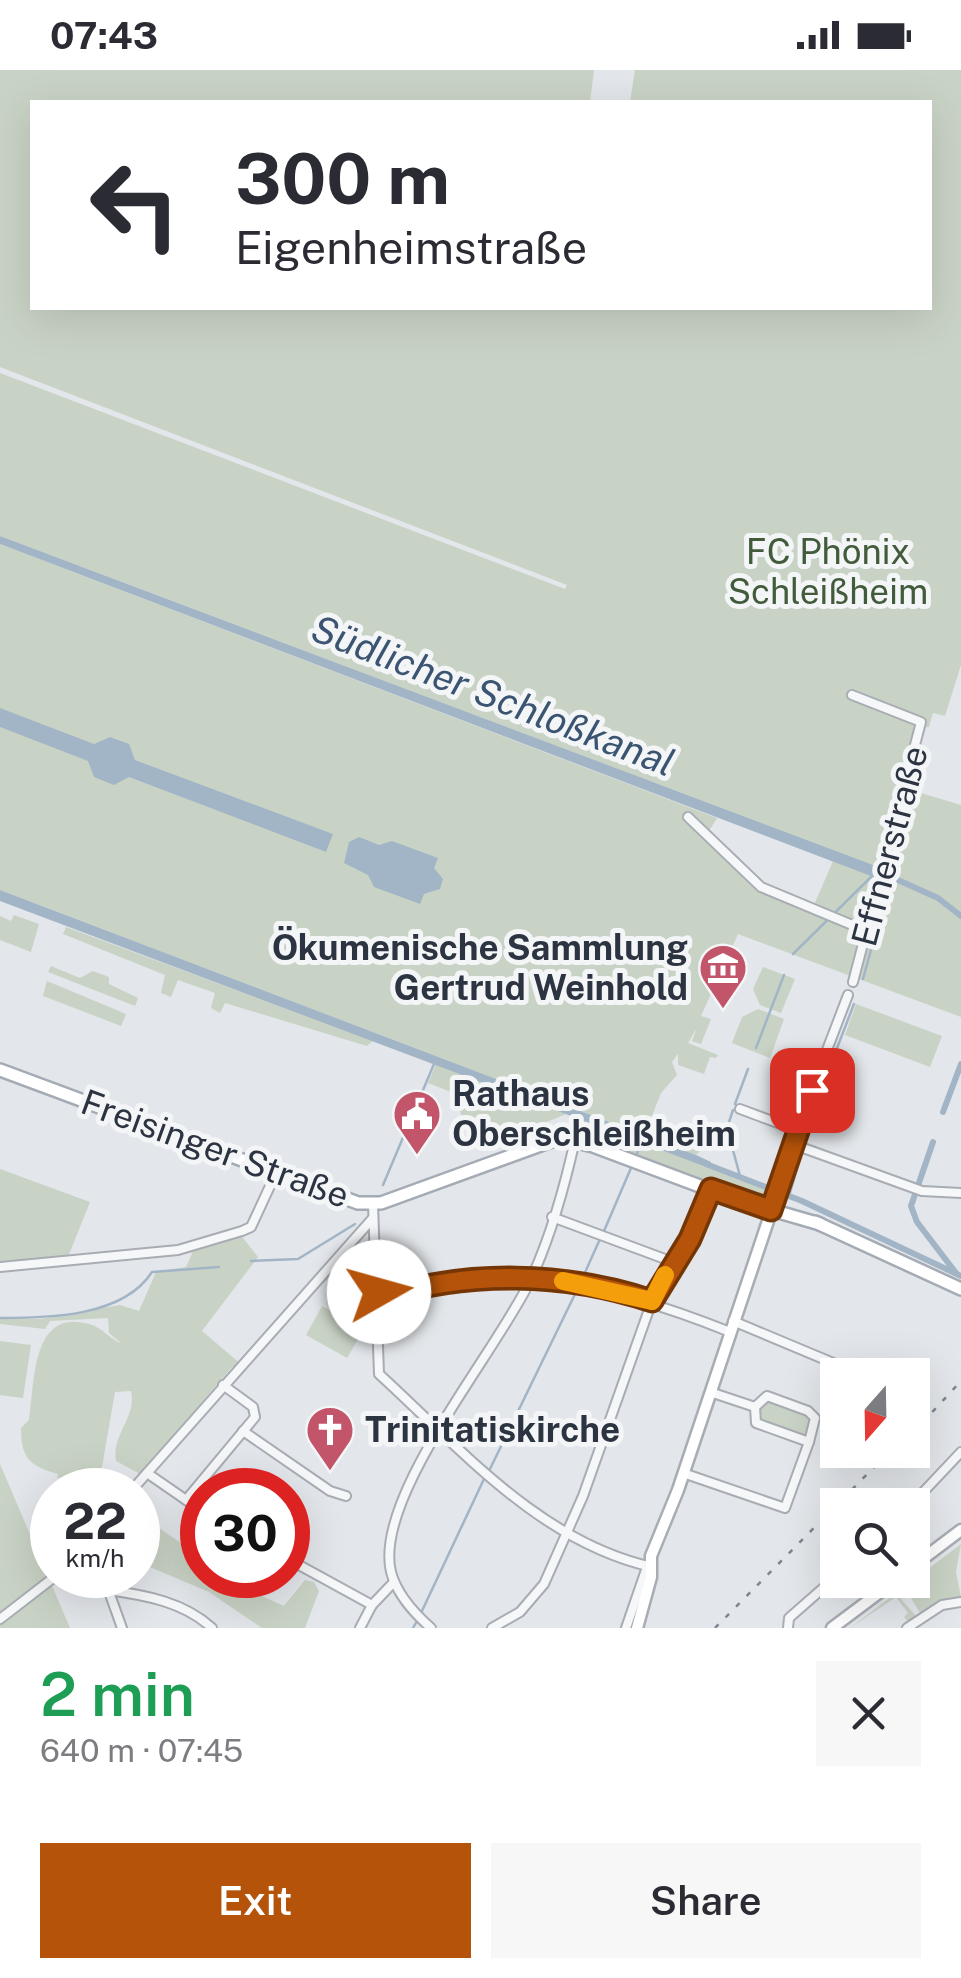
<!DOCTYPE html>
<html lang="en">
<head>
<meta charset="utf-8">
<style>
  :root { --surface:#fff; --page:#f7f7f7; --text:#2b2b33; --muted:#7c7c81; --accent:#b45309 }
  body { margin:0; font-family:"Public Sans",sans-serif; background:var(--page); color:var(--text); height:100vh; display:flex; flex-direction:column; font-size:38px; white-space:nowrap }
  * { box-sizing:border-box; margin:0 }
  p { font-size:32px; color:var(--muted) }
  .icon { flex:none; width:55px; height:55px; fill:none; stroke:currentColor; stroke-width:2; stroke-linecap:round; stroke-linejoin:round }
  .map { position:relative; height:1558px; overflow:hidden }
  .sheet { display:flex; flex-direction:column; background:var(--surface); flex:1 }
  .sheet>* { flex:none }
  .top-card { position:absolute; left:30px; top:30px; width:902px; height:210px; border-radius:0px; box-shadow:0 10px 40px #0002; background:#fff; color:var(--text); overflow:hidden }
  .needle { width:65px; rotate:200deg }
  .controls { position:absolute; left:820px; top:1288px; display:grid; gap:20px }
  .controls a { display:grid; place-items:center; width:110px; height:110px; border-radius:0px; background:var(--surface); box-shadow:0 10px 40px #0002; font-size:50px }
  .speed { position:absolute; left:30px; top:1398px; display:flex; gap:20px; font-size:50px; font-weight:700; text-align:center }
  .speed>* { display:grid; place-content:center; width:130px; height:130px; border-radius:50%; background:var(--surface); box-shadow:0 10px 40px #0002; line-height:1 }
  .speed small { font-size:25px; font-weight:400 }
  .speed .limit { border:15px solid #d22; background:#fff; color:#111 }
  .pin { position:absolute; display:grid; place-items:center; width:85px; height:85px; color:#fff; margin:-42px; border-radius:20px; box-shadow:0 5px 15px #0006 }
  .me { position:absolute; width:110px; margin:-55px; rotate:83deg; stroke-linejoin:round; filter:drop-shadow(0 0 8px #0008) }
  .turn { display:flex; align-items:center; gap:35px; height:210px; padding:0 40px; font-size:45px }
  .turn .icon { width:130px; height:130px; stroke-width:2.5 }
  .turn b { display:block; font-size:70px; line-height:85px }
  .round { display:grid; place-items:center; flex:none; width:105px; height:105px; border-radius:0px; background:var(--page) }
  .summary { display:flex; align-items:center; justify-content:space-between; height:170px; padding:0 40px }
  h1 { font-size:60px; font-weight:600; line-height:75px; color:#1e9e55 }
  .button { display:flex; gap:20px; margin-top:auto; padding:20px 40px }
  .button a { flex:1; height:115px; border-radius:0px; background:var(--accent); color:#fff; font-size:40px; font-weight:600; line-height:115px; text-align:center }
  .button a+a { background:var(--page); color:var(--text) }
  .status { display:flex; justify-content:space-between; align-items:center; height:70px; padding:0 50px; background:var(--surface); direction:ltr }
  .status svg { height:28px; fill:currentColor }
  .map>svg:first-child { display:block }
  .green { fill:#c9d3c5 }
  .water { fill:#a2b5c6 }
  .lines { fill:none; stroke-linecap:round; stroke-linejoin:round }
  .stream { stroke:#a2b5c6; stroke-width:2.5 }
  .canal { stroke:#a2b5c6; stroke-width:6 }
  .minor-casing { stroke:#a8adb4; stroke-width:12 }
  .secondary-casing { stroke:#a8adb4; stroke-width:15 }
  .primary-casing { stroke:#a4abb4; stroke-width:16 }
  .minor { stroke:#f6f7f8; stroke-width:8 }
  .secondary { stroke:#fff; stroke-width:10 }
  .primary { stroke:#fff; stroke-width:11 }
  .rail { stroke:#7e8692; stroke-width:2.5; stroke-dasharray:5 10; stroke-linecap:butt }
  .route-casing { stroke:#753606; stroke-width:25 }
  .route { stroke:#b45309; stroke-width:18 }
  .slow { stroke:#f59e0b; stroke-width:18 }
  .labels { text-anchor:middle; stroke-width:10; stroke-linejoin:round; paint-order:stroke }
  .park-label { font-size:35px; fill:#425b3b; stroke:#f3f5f7 }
  .street-label { font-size:35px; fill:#2c3441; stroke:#f3f5f7 }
  .poi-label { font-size:35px; font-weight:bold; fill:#2c3441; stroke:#f3f5f7; text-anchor:start }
  .water-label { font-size:38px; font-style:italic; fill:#3a5471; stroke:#f3f5f7 }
</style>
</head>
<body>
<div class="status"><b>07:43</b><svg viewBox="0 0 49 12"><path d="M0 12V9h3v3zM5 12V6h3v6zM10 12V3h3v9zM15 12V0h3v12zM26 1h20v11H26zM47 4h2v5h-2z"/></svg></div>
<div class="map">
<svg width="961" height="1558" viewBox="0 0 961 1558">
  <rect width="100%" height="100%" fill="#e3e6ea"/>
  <g class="green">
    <polygon points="0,0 594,0 590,32 32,32 32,238 930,238 930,32 630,32 635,0 961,0 961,595 945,646 933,643 929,657 919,658 904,718 961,735 961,947 738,864 701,946 711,949 701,974 692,971 697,958 688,973 718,985 716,988 710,987 704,1004 678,995 678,984 672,992 677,1005 661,1023 647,1058 702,1079 696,1085 0,820 0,474 717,748 707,764 763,817 814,835 833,791 876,808 880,798 0,466 0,303 565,519 567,515 0,297"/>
    <polygon points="14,845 39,854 31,882 0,870 0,846 11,851"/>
    <polygon points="66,857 373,971 367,976 225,933 220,943 211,938 215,923 178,910 171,927 161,923 165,905 63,864"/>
    <polygon points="51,896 80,908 93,901 109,907 109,914 138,928 135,936 48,902"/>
    <polygon points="763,897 795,909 781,943 760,935 753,919"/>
    <polygon points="47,911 126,944 121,956 43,926"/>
    <polygon points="856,934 942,966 930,997 845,965"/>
    <polygon points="758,939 784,949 770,988 732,973 742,947"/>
    <polygon points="436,994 566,1044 478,1081 451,1022 428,1013"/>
    <polygon points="574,1047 767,1118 765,1124 759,1127 688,1107 579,1066 573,1062"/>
    <polygon points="0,1099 90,1132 68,1187 0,1191"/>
    <path d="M 240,1164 L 258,1187 L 202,1261 L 242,1295 L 232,1297 L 140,1404 L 116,1391 C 111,1365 137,1347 131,1321 L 115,1322 L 102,1397 L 95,1406 L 57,1408 L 58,1404 C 30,1396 21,1389 21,1358 L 29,1350 C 35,1312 31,1238 89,1254 C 102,1257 112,1271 121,1273 L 109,1263 L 108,1248 L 50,1251 L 45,1259 L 0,1254 L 0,1248 L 40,1249 L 120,1235 L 139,1241 L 156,1202 L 186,1197 L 196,1175 Z"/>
    <polygon points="322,1236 364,1259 347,1288 306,1265"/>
    <polygon points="0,1271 31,1275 23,1328 0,1325"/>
    <polygon points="766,1330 809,1344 813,1350 807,1368 761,1352 757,1339"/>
    <polygon points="0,1394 70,1558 0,1558"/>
    <polygon points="138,1433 153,1444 155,1455 202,1488 202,1505 227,1505 235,1514 284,1536 305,1510 314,1512 319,1521 305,1558 262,1558 209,1522 138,1492"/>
    <polygon points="961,1474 956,1502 961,1527 941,1530 920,1543 908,1523 901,1529 916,1546 908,1552 904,1547 908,1543 896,1527 850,1558"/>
  </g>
  <g class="water">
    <polygon points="0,466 881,798 881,803 876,808 0,474"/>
    <polygon points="0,638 94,674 110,667 129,674 135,690 333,764 326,782 129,707 114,715 94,707 88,691 0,657"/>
    <polygon points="359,767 379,775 392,771 438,788 434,798 443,809 440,819 424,824 420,834 374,817 368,805 344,793 349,772"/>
    <polygon points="0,820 696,1085 711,1092 709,1098 0,831"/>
  </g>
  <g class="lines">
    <g class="stream">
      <polyline points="793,884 873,805"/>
      <polyline points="863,909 891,807"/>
      <polyline points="756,978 784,905"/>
      <polyline points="827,1004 854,934"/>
      <polyline points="735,1034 748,999"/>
      <polyline points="733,1040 727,1058 740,1106"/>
      <polyline points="636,1086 641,1073"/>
      <polyline points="383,1115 434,994"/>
      <polyline points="789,1126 820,1021"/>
      <polyline points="604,1161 631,1098"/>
      <polyline points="251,1191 298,1189 355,1154"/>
      <polyline points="583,1207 600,1169"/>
      <path d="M 0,1248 C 49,1248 123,1247 152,1202 L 219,1197"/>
      <polyline points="489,1401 577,1220"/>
      <polyline points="421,1543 484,1409"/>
      <polyline points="413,1558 417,1551"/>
    </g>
    <g class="canal">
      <polyline points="880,802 938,828 961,846"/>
      <polyline points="943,1042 961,994"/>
      <polyline points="933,1072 911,1136 917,1152 956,1203"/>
      <polyline points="706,1094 802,1131 961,1206"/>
    </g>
    <g class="minor-casing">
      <g id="minor">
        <polyline points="852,625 921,652 853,912"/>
        <polyline points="688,747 761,817 869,862"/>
        <polyline points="817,1006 848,925"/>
        <polyline points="740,1039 799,1061"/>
        <polyline points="795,1075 922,1121 961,1123"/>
        <polyline points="774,1133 813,1018"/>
        <path d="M 373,1134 L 379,1304 C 460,1378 540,1472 652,1497"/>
        <polyline points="552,1147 673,1192"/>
        <polyline points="0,1197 178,1180 242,1161 251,1157 276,1103"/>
        <path d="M 380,1228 C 500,1187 616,1216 730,1262"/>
        <polyline points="733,1251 862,1305"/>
        <polyline points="710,1322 755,1337 767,1326 808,1341 815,1348 809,1372"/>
        <polyline points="243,1361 330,1421 346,1426"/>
        <polyline points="147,1403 202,1441"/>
        <polyline points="683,1403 785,1438 809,1372 756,1353 755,1337"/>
        <polyline points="132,1420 373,1148"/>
        <polyline points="186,1430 255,1347 253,1337 223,1315"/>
        <polyline points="911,1435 961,1382"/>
        <polyline points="288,1489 372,1535"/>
        <polyline points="103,1505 122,1558"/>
        <path d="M 108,1520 C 145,1525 184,1532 212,1558"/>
        <polyline points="0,1549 57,1505"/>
        <polyline points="360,1558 372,1535 394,1512"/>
        <path d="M 431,1558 C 414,1543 397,1525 391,1502 C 373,1427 498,1280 531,1209 C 550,1168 565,1115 575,1070"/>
        <polyline points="492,1558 520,1542 544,1514 583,1426 652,1231 690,1169 711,1119"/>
        <polyline points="626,1558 647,1497"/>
        <polyline points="788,1558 789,1548 838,1505"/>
        <polyline points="907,1558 942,1535 961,1532"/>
      </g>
    </g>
    <g class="secondary-casing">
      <g id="secondary">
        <polyline points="912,1497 961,1460"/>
        <polyline points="637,1558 651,1507 651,1486 678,1420 774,1133"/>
        <polyline points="832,1558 896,1510"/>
      </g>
    </g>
    <g class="primary-casing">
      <g id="primary">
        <polyline points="0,1000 358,1133 381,1133 560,1068 593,1076 737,1130 820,1154"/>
        <polyline points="815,1152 961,1219"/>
      </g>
    </g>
    <use href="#minor" class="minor"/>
    <use href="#secondary" class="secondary"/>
    <use href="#primary" class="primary"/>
    <g class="rail">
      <polyline points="912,1364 961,1311"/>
      <polyline points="715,1558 891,1380"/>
    </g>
  </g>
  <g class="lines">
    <g class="route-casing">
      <path id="route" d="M 379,1222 L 380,1228 C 468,1200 564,1202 652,1231 L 690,1169 L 711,1119 L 771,1140 L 812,1020"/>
    </g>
    <use href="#route" class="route"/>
    <polyline class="slow" points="563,1211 652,1231 665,1205"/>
  </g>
  <defs>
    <g id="museum-pin" transform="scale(2.5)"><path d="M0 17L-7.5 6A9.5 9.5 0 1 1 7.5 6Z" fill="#c25569" stroke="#f3f5f7"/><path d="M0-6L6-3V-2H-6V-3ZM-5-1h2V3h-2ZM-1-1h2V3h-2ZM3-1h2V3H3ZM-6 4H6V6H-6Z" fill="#fff"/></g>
    <g id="civic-pin" transform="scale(2.5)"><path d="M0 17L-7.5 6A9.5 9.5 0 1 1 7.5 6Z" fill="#c25569" stroke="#f3f5f7"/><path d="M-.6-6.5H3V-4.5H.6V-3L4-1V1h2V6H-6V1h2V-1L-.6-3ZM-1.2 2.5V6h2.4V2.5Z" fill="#fff"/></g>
    <g id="church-pin" transform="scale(2.5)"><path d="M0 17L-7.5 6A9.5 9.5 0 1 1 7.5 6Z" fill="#c25569" stroke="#f3f5f7"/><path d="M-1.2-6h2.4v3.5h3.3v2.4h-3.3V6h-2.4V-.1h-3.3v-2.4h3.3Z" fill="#fff"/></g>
  </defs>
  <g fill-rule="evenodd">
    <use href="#museum-pin" x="723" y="898"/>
    <use href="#civic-pin" x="417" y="1044"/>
    <use href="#church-pin" x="330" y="1360"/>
  </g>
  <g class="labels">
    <g class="park-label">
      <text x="828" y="494">FC Phönix<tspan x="828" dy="40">Schleißheim</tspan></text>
    </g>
    <g class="street-label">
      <text transform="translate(890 776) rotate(-75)" y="12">Effnerstraße</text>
      <text transform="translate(215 1079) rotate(20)" y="12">Freisinger Straße</text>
    </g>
    <g class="poi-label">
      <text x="688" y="890" text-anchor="end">Ökumenische Sammlung<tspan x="688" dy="40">Gertrud Weinhold</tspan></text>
      <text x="452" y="1036">Rathaus<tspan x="452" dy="40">Oberschleißheim</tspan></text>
      <text x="365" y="1372">Trinitatiskirche</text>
    </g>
    <g class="water-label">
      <text transform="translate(493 626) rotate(21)" y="13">Südlicher Schloßkanal</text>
    </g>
  </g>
</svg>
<div class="controls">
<a><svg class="needle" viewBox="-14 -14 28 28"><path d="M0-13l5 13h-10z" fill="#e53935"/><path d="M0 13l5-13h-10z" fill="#7c7c81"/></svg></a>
<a><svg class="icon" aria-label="search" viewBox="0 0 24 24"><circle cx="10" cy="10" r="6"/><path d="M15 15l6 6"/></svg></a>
</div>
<div class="speed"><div>22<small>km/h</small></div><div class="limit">30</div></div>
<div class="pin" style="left:812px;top:1020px;background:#d93025"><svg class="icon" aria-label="arrive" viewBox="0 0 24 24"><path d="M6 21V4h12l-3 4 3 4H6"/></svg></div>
<svg class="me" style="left:379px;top:1222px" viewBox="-20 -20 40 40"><circle r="19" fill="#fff"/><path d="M0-13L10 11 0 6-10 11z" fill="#b45309"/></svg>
<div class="top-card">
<div class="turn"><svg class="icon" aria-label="left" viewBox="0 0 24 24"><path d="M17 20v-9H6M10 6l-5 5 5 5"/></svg><div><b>300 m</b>Eigenheimstraße</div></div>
</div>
</div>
<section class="sheet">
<div class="summary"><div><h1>2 min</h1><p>640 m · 07:45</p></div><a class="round"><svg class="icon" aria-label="close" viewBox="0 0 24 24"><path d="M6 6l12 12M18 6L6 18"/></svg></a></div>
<div class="button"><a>Exit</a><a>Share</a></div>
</section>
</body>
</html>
